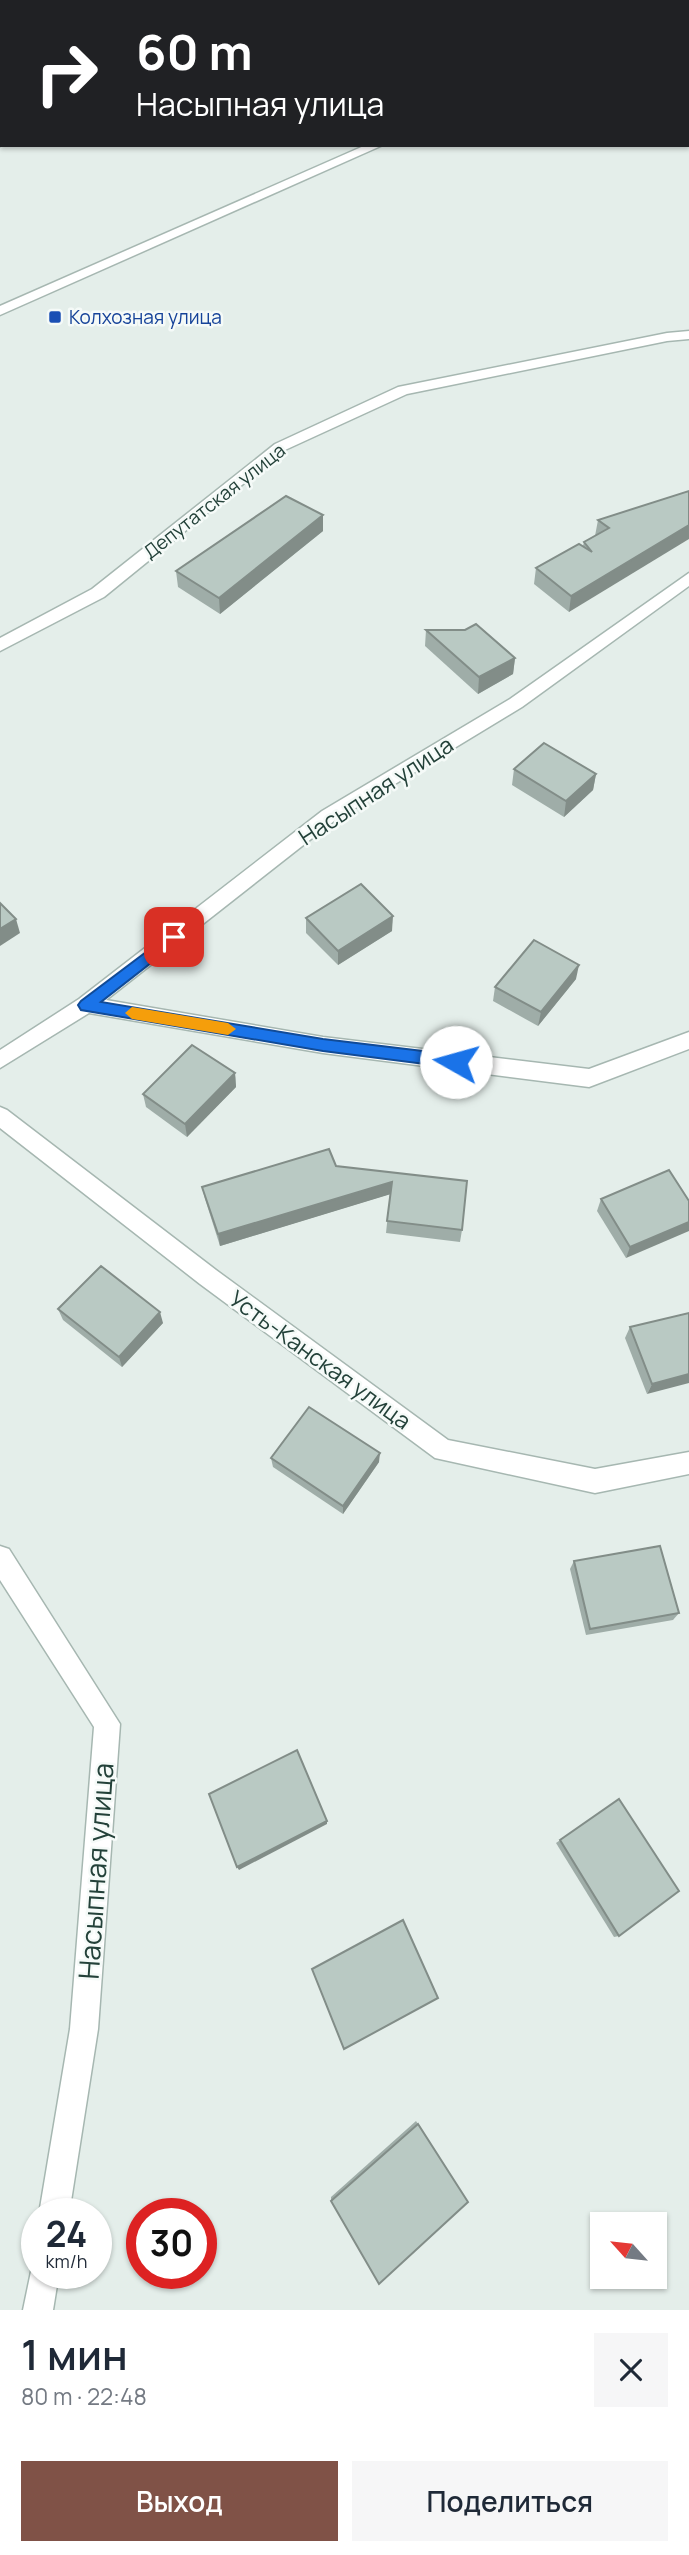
<!DOCTYPE html>
<html lang="ru">
<head>
<meta charset="utf-8">
<style>
  :root { --surface:#fff; --page:#f6f6f7; --text:#1f2937; --muted:#747a83; --accent:#805247 }
  body { margin:0; font-family:Manrope,sans-serif; background:var(--page); color:var(--text); height:100vh; display:flex; flex-direction:column; font-size:26px; white-space:nowrap }
  * { box-sizing:border-box; margin:0 }
  p { font-size:23px; color:var(--muted) }
  .icon { flex:none; width:38px; height:38px; fill:none; stroke:currentColor; stroke-width:2; stroke-linecap:round; stroke-linejoin:round }
  .map { position:relative; height:2310px; overflow:hidden }
  .sheet { display:flex; flex-direction:column; background:var(--surface); flex:1 }
  .sheet>* { flex:none }
  .guide { position:absolute; left:0px; top:0px; width:690px; height:147px; box-shadow:0 2px 5px #0004; background:#202124; color:#fff; overflow:hidden }
  .needle { width:46px; rotate:297deg }
  .tools { position:absolute; left:590px; top:2212px; display:grid; gap:14px }
  .tools a { display:grid; place-items:center; width:77px; height:77px; border-radius:0px; background:var(--surface); box-shadow:0 2px 5px #0004; font-size:35px }
  .speed { position:absolute; left:21px; top:2198px; display:flex; gap:14px; font-size:35px; font-weight:700; text-align:center }
  .speed>* { display:grid; place-content:center; width:91px; height:91px; border-radius:50%; background:var(--surface); box-shadow:0 2px 5px #0004; line-height:1 }
  .speed small { font-size:18px; font-weight:400 }
  .speed .limit { border:10px solid #d22; background:#fff; color:#111 }
  .pin { position:absolute; display:grid; place-items:center; width:60px; height:60px; color:#fff; margin:-30px; border-radius:14px; box-shadow:0 4px 10px #0006 }
  .me { position:absolute; width:77px; margin:-38px; rotate:277deg; stroke-linejoin:round; filter:drop-shadow(0 0 5px #0008) }
  .turn { display:flex; align-items:center; gap:24px; height:147px; padding:0 21px; font-size:32px }
  .turn .icon { width:91px; height:91px; stroke-width:2.5 }
  .turn b { display:block; font-size:49px; line-height:60px }
  .round { display:grid; place-items:center; flex:none; width:74px; height:74px; border-radius:0px; background:var(--page) }
  .head { display:flex; align-items:center; justify-content:space-between; height:119px; padding:0 21px }
  h1 { font-size:42px; font-weight:600; line-height:52px }
  .action { display:flex; gap:14px; margin-top:auto; padding:14px 21px }
  .action a { flex:1; height:80px; border-radius:0px; background:var(--accent); color:#fff; font-size:28px; font-weight:600; line-height:80px; text-align:center }
  .action a+a { background:var(--page); color:var(--text) }
  .map>svg:first-child { display:block }
  .lines { fill:none; stroke-linecap:round; stroke-linejoin:round }
  .minor-casing { stroke:#a6b7b1; stroke-width:3 }
  .minor { fill:#fff; fill-rule:evenodd }
  .wall { fill:#9fada8 }
  .shaded-wall { fill:#828d88 }
  .building { fill:#b9c9c3; stroke:#828d88; stroke-width:2 }
  .route { fill:#1a73e8; stroke:#114b97; stroke-width:2 }
  .slow { fill:#f59e0b }
  .transit-dot { fill:#1a4fb4; stroke:#f5faf8; stroke-width:2.5 }
  .labels { text-anchor:middle; stroke-width:5; stroke-linejoin:round; paint-order:stroke }
  .far-transit-label { font-size:19px; fill:#164399; stroke:#f5faf8; text-anchor:start }
  .far-street-label { font-size:19px; fill:#234139; stroke:#f5faf8 }
  .street-label { font-size:23px; fill:#234139; stroke:#f5faf8 }
  .near-street-label { font-size:28px; fill:#234139; stroke:#f5faf8 }
</style>
</head>
<body>
<div class="map">
<svg width="689" height="2310" viewBox="0 0 689 2310">
  <rect width="100%" height="100%" fill="#e4eeea"/>
  <g class="lines">
    <g class="minor-casing">
      <g id="minor">
        <polygon points="249,0 264,0 247,2"/>
        <rect x="688" y="11" width="1" height="6"/>
        <rect x="688" y="61" width="1" height="8"/>
        <polygon points="2,137 2,145 0,146 0,138"/>
        <polygon points="366,145 383,145 0,315 0,306"/>
        <polygon points="689,331 689,339 667,341 407,394 285,450 104,597 0,651 0,638 92,589 275,444 398,387 667,333"/>
        <polygon points="689,573 689,586 522,707 334,821 106,1000 323,1037 589,1069 689,1032 689,1049 589,1087 323,1053 89,1013 0,1068 0,1050 79,999 322,811 510,699"/>
        <polygon points="0,1107 7,1110 216,1270 448,1440 595,1469 689,1452 689,1474 595,1493 435,1458 200,1284 0,1128"/>
        <polygon points="0,1546 9,1549 120,1724 98,2029 69,2214 39,2214 70,2029 94,1727 0,1580"/>
        <polygon points="37,2261 37,2273 59,2273 53,2310 23,2310 33,2262"/>
      </g>
    </g>
    <use href="#minor" class="minor"/>
  </g>
  <g class="wall">
    <polygon points="309,0 390,0 385,2 312,2"/>
    <polygon points="689,491 569,612 534,584 536,568 583,546 584,542 595,536 598,520"/>
    <polygon points="323,515 323,531 220,614 178,587 176,571"/>
    <polygon points="426,630 515,658 513,674 478,694 425,646"/>
    <polygon points="514,769 596,774 593,790 564,817 512,785"/>
    <polygon points="306,918 392,931 338,965 306,933"/>
    <polygon points="576,979 538,1026 493,1001 495,987"/>
    <polygon points="235,1073 236,1087 187,1137 146,1107 143,1094"/>
    <polygon points="336,1166 462,1230 460,1242 386,1233 390,1194 220,1246 205,1199 202,1187"/>
    <polygon points="669,1170 626,1258 597,1211 601,1199"/>
    <polygon points="58,1309 163,1323 122,1367 63,1320"/>
    <polygon points="689,1313 647,1394 625,1338 630,1327"/>
    <polygon points="271,1458 379,1462 343,1514 273,1467"/>
    <polygon points="574,1561 679,1613 673,1620 586,1635 570,1569"/>
    <polygon points="619,1799 619,1936 614,1937 556,1843"/>
    <polygon points="416,2121 468,2202 331,2201 331,2197"/>
  </g>
  <g class="shaded-wall">
    <polygon points="365,0 390,0 385,2 361,2"/>
    <polygon points="323,515 323,531 220,614 219,598"/>
    <polygon points="689,525 689,539 569,612 571,596"/>
    <polygon points="515,658 513,674 478,694 479,677"/>
    <polygon points="596,774 593,790 564,817 566,801"/>
    <polygon points="393,916 392,931 338,965 338,951"/>
    <polygon points="16,919 20,933 0,946 0,929"/>
    <polygon points="579,965 576,979 538,1026 541,1012"/>
    <polygon points="235,1073 236,1087 187,1137 185,1124"/>
    <polygon points="392,1182 391,1194 220,1246 218,1234"/>
    <polygon points="689,1222 689,1231 626,1258 630,1247"/>
    <polygon points="160,1312 163,1323 122,1367 119,1357"/>
    <polygon points="689,1374 689,1383 647,1394 652,1384"/>
    <polygon points="380,1453 379,1462 343,1514 343,1506"/>
    <polygon points="327,1821 327,1824 239,1870 237,1867"/>
  </g>
  <g class="building">
    <polygon points="323,0 365,0 361,2 326,2"/>
    <polygon points="689,491 689,525 571,596 536,568 579,544 592,552 584,542 609,528 598,520"/>
    <polygon points="286,496 323,515 219,598 176,571"/>
    <polygon points="476,624 515,658 479,677 426,630 465,630"/>
    <polygon points="544,743 596,774 566,801 514,769"/>
    <polygon points="361,884 393,916 338,951 306,918"/>
    <polygon points="0,903 16,919 0,929"/>
    <polygon points="534,940 579,965 541,1012 495,987"/>
    <polygon points="192,1045 235,1073 185,1124 143,1094"/>
    <polygon points="329,1149 336,1166 467,1181 462,1230 387,1221 392,1182 218,1234 202,1187"/>
    <polygon points="669,1170 689,1201 689,1222 630,1247 601,1199"/>
    <polygon points="101,1266 160,1312 119,1357 58,1309"/>
    <polygon points="689,1313 689,1374 652,1384 630,1327"/>
    <polygon points="309,1407 380,1453 343,1506 271,1458"/>
    <polygon points="660,1546 679,1613 590,1629 574,1561"/>
    <polygon points="297,1750 327,1821 237,1867 209,1794"/>
    <polygon points="619,1799 679,1891 619,1936 560,1840"/>
    <polygon points="403,1920 438,1998 344,2049 312,1969"/>
    <polygon points="418,2124 468,2202 379,2284 331,2201"/>
  </g>
  <polygon class="route" points="174,931 181,937 179,941 101,1002 323,1039 456,1055 464,1062 456,1068 323,1051 81,1010 78,1005 81,1001"/>
  <polygon class="slow" points="132,1007 228,1023 236,1029 228,1035 132,1019 125,1013"/>
  <rect class="transit-dot" x="48" y="310" width="14" height="14" rx="3.5"/>
  <g class="labels">
    <g class="far-transit-label">
      <text x="69" y="324">Колхозная улица</text>
    </g>
    <g class="far-street-label">
      <text transform="translate(214 501) rotate(-38)" y="7">Депутатская улица</text>
    </g>
    <g class="street-label">
      <text transform="translate(376 791) rotate(-33)" y="8">Насыпная улица</text>
      <text transform="translate(320 1360) rotate(36)" y="8">Усть-Канская улица</text>
    </g>
    <g class="near-street-label">
      <text transform="translate(96 1871) rotate(-86)" y="10">Насыпная улица</text>
    </g>
  </g>
</svg>
<div class="tools">
<a><svg class="needle" viewBox="-14 -14 28 28"><path d="M0-13l5 13h-10z" fill="#e53935"/><path d="M0 13l5-13h-10z" fill="#747a83"/></svg></a>
</div>
<div class="speed"><div>24<small>km/h</small></div><div class="limit">30</div></div>
<div class="pin" style="left:174px;top:937px;background:#d93025"><svg class="icon" aria-label="arrive" viewBox="0 0 24 24"><path d="M6 21V4h12l-3 4 3 4H6"/></svg></div>
<svg class="me" style="left:456px;top:1062px" viewBox="-20 -20 40 40"><circle r="19" fill="#fff"/><path d="M0-13L10 11 0 6-10 11z" fill="#1a73e8"/></svg>
<div class="guide">
<div class="turn"><svg class="icon" aria-label="right" viewBox="0 0 24 24"><path d="M7 20v-9h11M14 6l5 5-5 5"/></svg><div><b>60 m</b>Насыпная улица</div></div>
</div>
</div>
<section class="sheet">
<div class="head"><div><h1>1 мин</h1><p>80 m · 22:48</p></div><a class="round"><svg class="icon" aria-label="close" viewBox="0 0 24 24"><path d="M6 6l12 12M18 6L6 18"/></svg></a></div>
<div class="action"><a>Выход</a><a>Поделиться</a></div>
</section>
</body>
</html>
